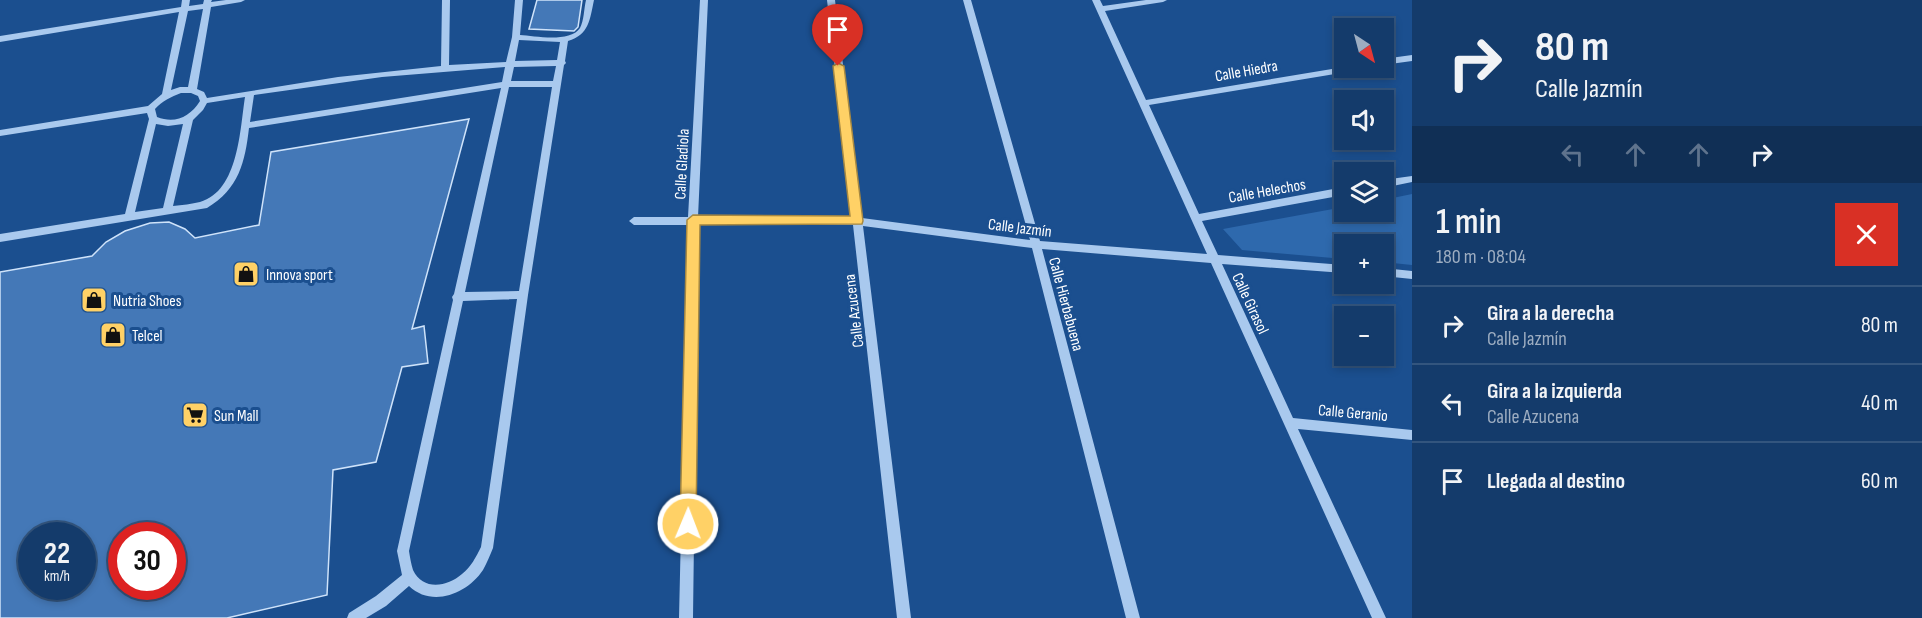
<!DOCTYPE html>
<html lang="es">
<head>
<meta charset="utf-8">
<style>
  :root { --surface:#143b6b; --page:#1d4271; --text:#f1f3f6; --muted:#9dadc1; --line:#33557e }
  body { margin:0; font-family:"Sofia Sans Condensed",sans-serif; background:var(--page); color:var(--text); height:100vh; display:flex; flex-direction:column; font-size:22px; white-space:nowrap }
  * { box-sizing:border-box; margin:0 }
  p { font-size:20px; color:var(--muted) }
  .icon { flex:none; width:33px; height:33px; fill:none; stroke:currentColor; stroke-width:2; stroke-linecap:round; stroke-linejoin:round }
  .map { position:relative; flex:1; overflow:hidden }
  .details { display:flex; flex-direction:column; background:var(--surface); width:510px }
  .details>* { flex:none }
  .guide { background:#143b6b; color:var(--text); overflow:hidden }
  .needle { width:39px; rotate:144deg }
  .controls { position:absolute; left:1334px; top:18px; display:grid; gap:12px }
  .controls a { display:grid; place-items:center; width:60px; height:60px; border-radius:0px; background:var(--surface); box-shadow:0 3px 9px #0003,0 0 0 2px var(--line); font-size:30px }
  .speed { position:absolute; left:18px; top:522px; display:flex; gap:12px; font-size:30px; font-weight:700; text-align:center }
  .speed>* { display:grid; place-content:center; width:78px; height:78px; border-radius:50%; background:var(--surface); box-shadow:0 3px 9px #0003,0 0 0 2px var(--line); line-height:1 }
  .speed small { font-size:15px; font-weight:400 }
  .speed .limit { border:9px solid #d22; background:#fff; color:#111 }
  .pin { position:absolute; display:grid; place-items:center; width:51px; height:51px; color:#fff; margin:-62px -26px; border-radius:50% 50% 50% 0; rotate:-45deg; box-shadow:0 0 6px #0007 }
  .pin .icon { rotate:45deg }
  .me { position:absolute; width:66px; margin:-33px; rotate:1deg; stroke-linejoin:round; filter:drop-shadow(0 0 4px #0008) }
  .turn { display:flex; align-items:center; gap:21px; height:126px; padding:0 24px; font-size:27px }
  .turn .icon { width:78px; height:78px; stroke-width:2.5 }
  .turn b { display:block; font-size:42px; line-height:51px }
  .lanes { display:flex; align-items:center; height:57px; padding:0 24px; background:#0003; justify-content:center; gap:30px; direction:ltr }
  .lanes .off { opacity:.35 }
  .round { display:grid; place-items:center; flex:none; width:63px; height:63px; border-radius:0px; background:var(--page) }
  .summary { display:flex; align-items:center; justify-content:space-between; height:102px; padding:0 24px }
  h1 { font-size:36px; font-weight:600; line-height:45px }
  ul { padding:0; list-style:none }
  li { display:flex; align-items:center; gap:18px; height:78px; padding:0 24px; border-top:2px solid var(--line) }
  li div { flex:1 }
  li b { display:block; font-size:22px }
  li em { font-style:normal }
  main { display:flex; flex:1; min-height:0 }
  .map>svg:first-child { display:block }
  .green { fill:#2e69ad }
  .building { fill:#4478b7; stroke:#cfe3fa; stroke-width:1.5; fill-rule:evenodd }
  .lines { fill:none; stroke-linecap:round; stroke-linejoin:round }
  .minor { fill:#a9c9ee; fill-rule:evenodd }
  .route { fill:#ffd166; stroke:#a68842; stroke-width:1.5 }
  .labels { text-anchor:middle; stroke-width:6; stroke-linejoin:round; paint-order:stroke }
  .street-label { font-size:16px; fill:#fff; stroke:#1b4f8f }
  .poi-label { font-size:16px; fill:#fff; stroke:#1b4f8f; text-anchor:start }
</style>
</head>
<body>
<main>
<div class="map">
<svg width="1412" height="618" viewBox="0 0 1412 618">
  <rect width="100%" height="100%" fill="#1b4f8f"/>
  <polygon class="green" points="1412,194 1412,265 1383,262 1383,244 1344,244 1344,259 1242,250 1223,229 1344,207 1344,212 1383,212 1383,200"/>
  <g class="building">
    <polygon points="537,0 582,0 578,27 574,31 529,29"/>
    <path d="M 469,119 L 412,329 L 424,326 L 428,363 L 402,367 L 376,462 L 333,470 L 327,595 L 227,618 L 0,618 L 0,272 L 92,256 L 106,242 L 125,231 L 150,223 L 169,222 L 185,229 L 195,238 L 259,225 L 271,152 ZM 32,536 L 82,536 L 82,586 L 32,586 ZM 122,536 L 172,536 L 172,586 L 122,586 Z"/>
  </g>
  <g class="lines">
    <g class="minor">
      <path d="M 182,0 L 190,0 L 189,6 L 203,4 L 204,0 L 212,0 L 211,2 L 226,0 L 245,0 L 241,2 L 211,7 L 197,89 L 204,92 L 207,98 L 338,77 L 441,66 L 442,0 L 450,0 L 449,65 L 506,62 L 512,37 L 515,0 L 523,0 L 520,35 C 535,36 570,43 580,28 C 584,21 584,8 586,0 L 594,0 C 590,19 589,35 568,41 L 565,61 L 566,63 L 564,65 L 528,295 L 493,548 C 490,555 487,563 483,570 C 467,594 432,608 409,586 L 386,606 L 366,618 L 347,618 L 349,613 L 376,596 L 402,575 L 397,551 L 453,300 L 452,297 L 454,294 L 501,88 L 249,128 C 245,162 239,189 207,208 L 0,242 L 0,234 L 125,214 L 149,119 L 147,113 L 0,136 L 0,130 L 148,106 L 162,94 L 179,12 L 0,42 L 0,36 L 181,7 ZM 203,9 L 188,87 L 180,87 L 171,90 L 188,11 ZM 519,40 L 560,42 L 557,60 L 515,61 ZM 556,66 L 553,81 L 511,81 L 514,67 ZM 505,67 L 502,82 L 250,122 L 254,95 L 382,77 ZM 509,87 L 552,87 L 519,291 L 465,292 ZM 181,93 L 191,93 L 198,96 L 200,101 C 190,117 175,124 157,117 L 155,109 C 162,101 171,97 181,93 ZM 245,97 C 240,128 239,191 200,202 C 192,204 182,205 173,206 L 193,120 L 203,110 L 207,103 ZM 156,124 L 168,126 L 183,124 L 163,208 L 135,212 ZM 517,299 L 481,547 C 476,557 471,567 462,574 C 447,587 423,591 413,570 C 411,564 410,557 409,551 L 463,301 Z"/>
      <polygon points="700,0 708,0 698,217 852,217 827,0 835,0 862,218 1030,240 963,0 971,0 1040,241 1207,254 1092,0 1100,0 1103,6 1146,0 1167,0 1163,2 1105,11 1146,100 1344,67 1357,68 1353,71 1149,105 1199,214 1344,187 1344,195 1202,221 1218,255 1344,265 1344,273 1222,264 1293,418 1412,430 1412,440 1298,429 1386,618 1372,618 1211,263 1042,249 1140,618 1126,618 1032,248 863,226 911,618 897,618 853,225 698,225 693,618 679,618 688,225 634,225 629,221 634,217 688,217"/>
      <polygon points="1412,55 1412,61 1383,65 1383,59"/>
      <polygon points="1412,176 1412,182 1383,188 1383,180"/>
      <polygon points="1383,268 1412,271 1412,279 1383,276"/>
    </g>
  </g>
  <polygon class="route" points="838,63 844,66 863,221 862,224 700,225 696,524 693,530 688,532 682,530 680,524 687,220 693,215 850,216 833,66"/>
  <defs>
    <g id="shop-square" transform="scale(1.35)"><rect x="-9" y="-9" width="18" height="18" rx="4" fill="#ffd166" stroke="#1b4f8f"/><path d="M-5-2.5h2.3a2.7 3.5 0 0 1 5.4 0H5L5.5 6h-11ZM-1.5-2.5h3a1.5 2.3 0 0 0-3 0Z" fill="#111"/></g>
    <g id="supermarket-square" transform="scale(1.35)"><rect x="-9" y="-9" width="18" height="18" rx="4" fill="#ffd166" stroke="#1b4f8f"/><path d="M-6-5.5h2.5l.6 2H6L4.5 2H-2.5L-4.4-4H-6ZM-1.5 3.2a1.3 1.3 0 1 0 .1 0ZM3 3.2a1.3 1.3 0 1 0 .1 0Z" fill="#111"/></g>
  </defs>
  <g fill-rule="evenodd">
    <use href="#shop-square" x="246" y="274"/>
    <use href="#shop-square" x="94" y="300"/>
    <use href="#shop-square" x="113" y="335"/>
    <use href="#supermarket-square" x="195" y="415"/>
  </g>
  <g class="labels">
    <g class="street-label">
      <text transform="translate(1246 70) rotate(-10)" y="6">Calle Hiedra</text>
      <text transform="translate(681 164) rotate(-87)" y="6">Calle Gladiola</text>
      <text transform="translate(1267 190) rotate(-10)" y="6">Calle Helechos</text>
      <text transform="translate(1020 227) rotate(7)" y="6">Calle Jazmín</text>
      <text transform="translate(1251 303) rotate(65)" y="6">Calle Girasol</text>
      <text transform="translate(1067 304) rotate(75)" y="6">Calle Hierbabuena</text>
      <text transform="translate(853 311) rotate(-97)" y="6">Calle Azucena</text>
      <text transform="translate(1353 412) rotate(5)" y="6">Calle Geranio</text>
    </g>
    <g class="poi-label">
      <text x="266" y="280">Innova sport</text>
      <text x="113" y="306">Nutria Shoes</text>
      <text x="132" y="341">Telcel</text>
      <text x="214" y="421">Sun Mall</text>
    </g>
  </g>
</svg>
<div class="controls">
<a><svg class="needle" viewBox="-14 -14 28 28"><path d="M0-13l5 13h-10z" fill="#e53935"/><path d="M0 13l5-13h-10z" fill="#9dadc1"/></svg></a>
<a><svg class="icon" aria-label="sound" viewBox="0 0 24 24"><path d="M4 9h4l5-4v14l-5-4H4zM17 9q2 3 0 6"/></svg></a>
<a><svg class="icon" aria-label="layers" viewBox="0 0 24 24"><path d="M12 4l9 5-9 5-9-5zM3 14l9 5 9-5"/></svg></a>
<a>+</a>
<a>−</a>
</div>
<div class="speed"><div>22<small>km/h</small></div><div class="limit">30</div></div>
<div class="pin" style="left:838px;top:66px;background:#d93025"><svg class="icon" aria-label="arrive" viewBox="0 0 24 24"><path d="M6 21V4h12l-3 4 3 4H6"/></svg></div>
<svg class="me" style="left:688px;top:524px" viewBox="-20 -20 40 40"><circle r="17" fill="#ffd166" stroke="#fff" stroke-width="3"/><path d="M0-11L8 9 0 5-8 9z" fill="#fff"/></svg>
</div>
<section class="details">
<div class="guide">
<div class="turn"><svg class="icon" aria-label="right" viewBox="0 0 24 24"><path d="M7 20v-9h11M14 6l5 5-5 5"/></svg><div><b>80 m</b>Calle Jazmín</div></div>
<div class="lanes"><svg class="icon off" aria-label="left" viewBox="0 0 24 24"><path d="M17 20v-9H6M10 6l-5 5 5 5"/></svg><svg class="icon off" aria-label="ahead" viewBox="0 0 24 24"><path d="M12 20V5M6 11l6-6 6 6"/></svg><svg class="icon off" aria-label="ahead" viewBox="0 0 24 24"><path d="M12 20V5M6 11l6-6 6 6"/></svg><svg class="icon" aria-label="right" viewBox="0 0 24 24"><path d="M7 20v-9h11M14 6l5 5-5 5"/></svg></div>
</div>
<div class="summary"><div><h1>1 min</h1><p>180 m · 08:04</p></div><a class="round" style="background:#d93025;color:#fff"><svg class="icon" aria-label="close" viewBox="0 0 24 24"><path d="M6 6l12 12M18 6L6 18"/></svg></a></div>
<ul>
<li><svg class="icon" aria-label="right" viewBox="0 0 24 24"><path d="M7 20v-9h11M14 6l5 5-5 5"/></svg><div><b>Gira a la derecha</b><p>Calle Jazmín</p></div><em>80 m</em></li>
<li><svg class="icon" aria-label="left" viewBox="0 0 24 24"><path d="M17 20v-9H6M10 6l-5 5 5 5"/></svg><div><b>Gira a la izquierda</b><p>Calle Azucena</p></div><em>40 m</em></li>
<li><svg class="icon" aria-label="arrive" viewBox="0 0 24 24"><path d="M6 21V4h12l-3 4 3 4H6"/></svg><div><b>Llegada al destino</b></div><em>60 m</em></li>
</ul>
</section>
</main>
</body>
</html>
